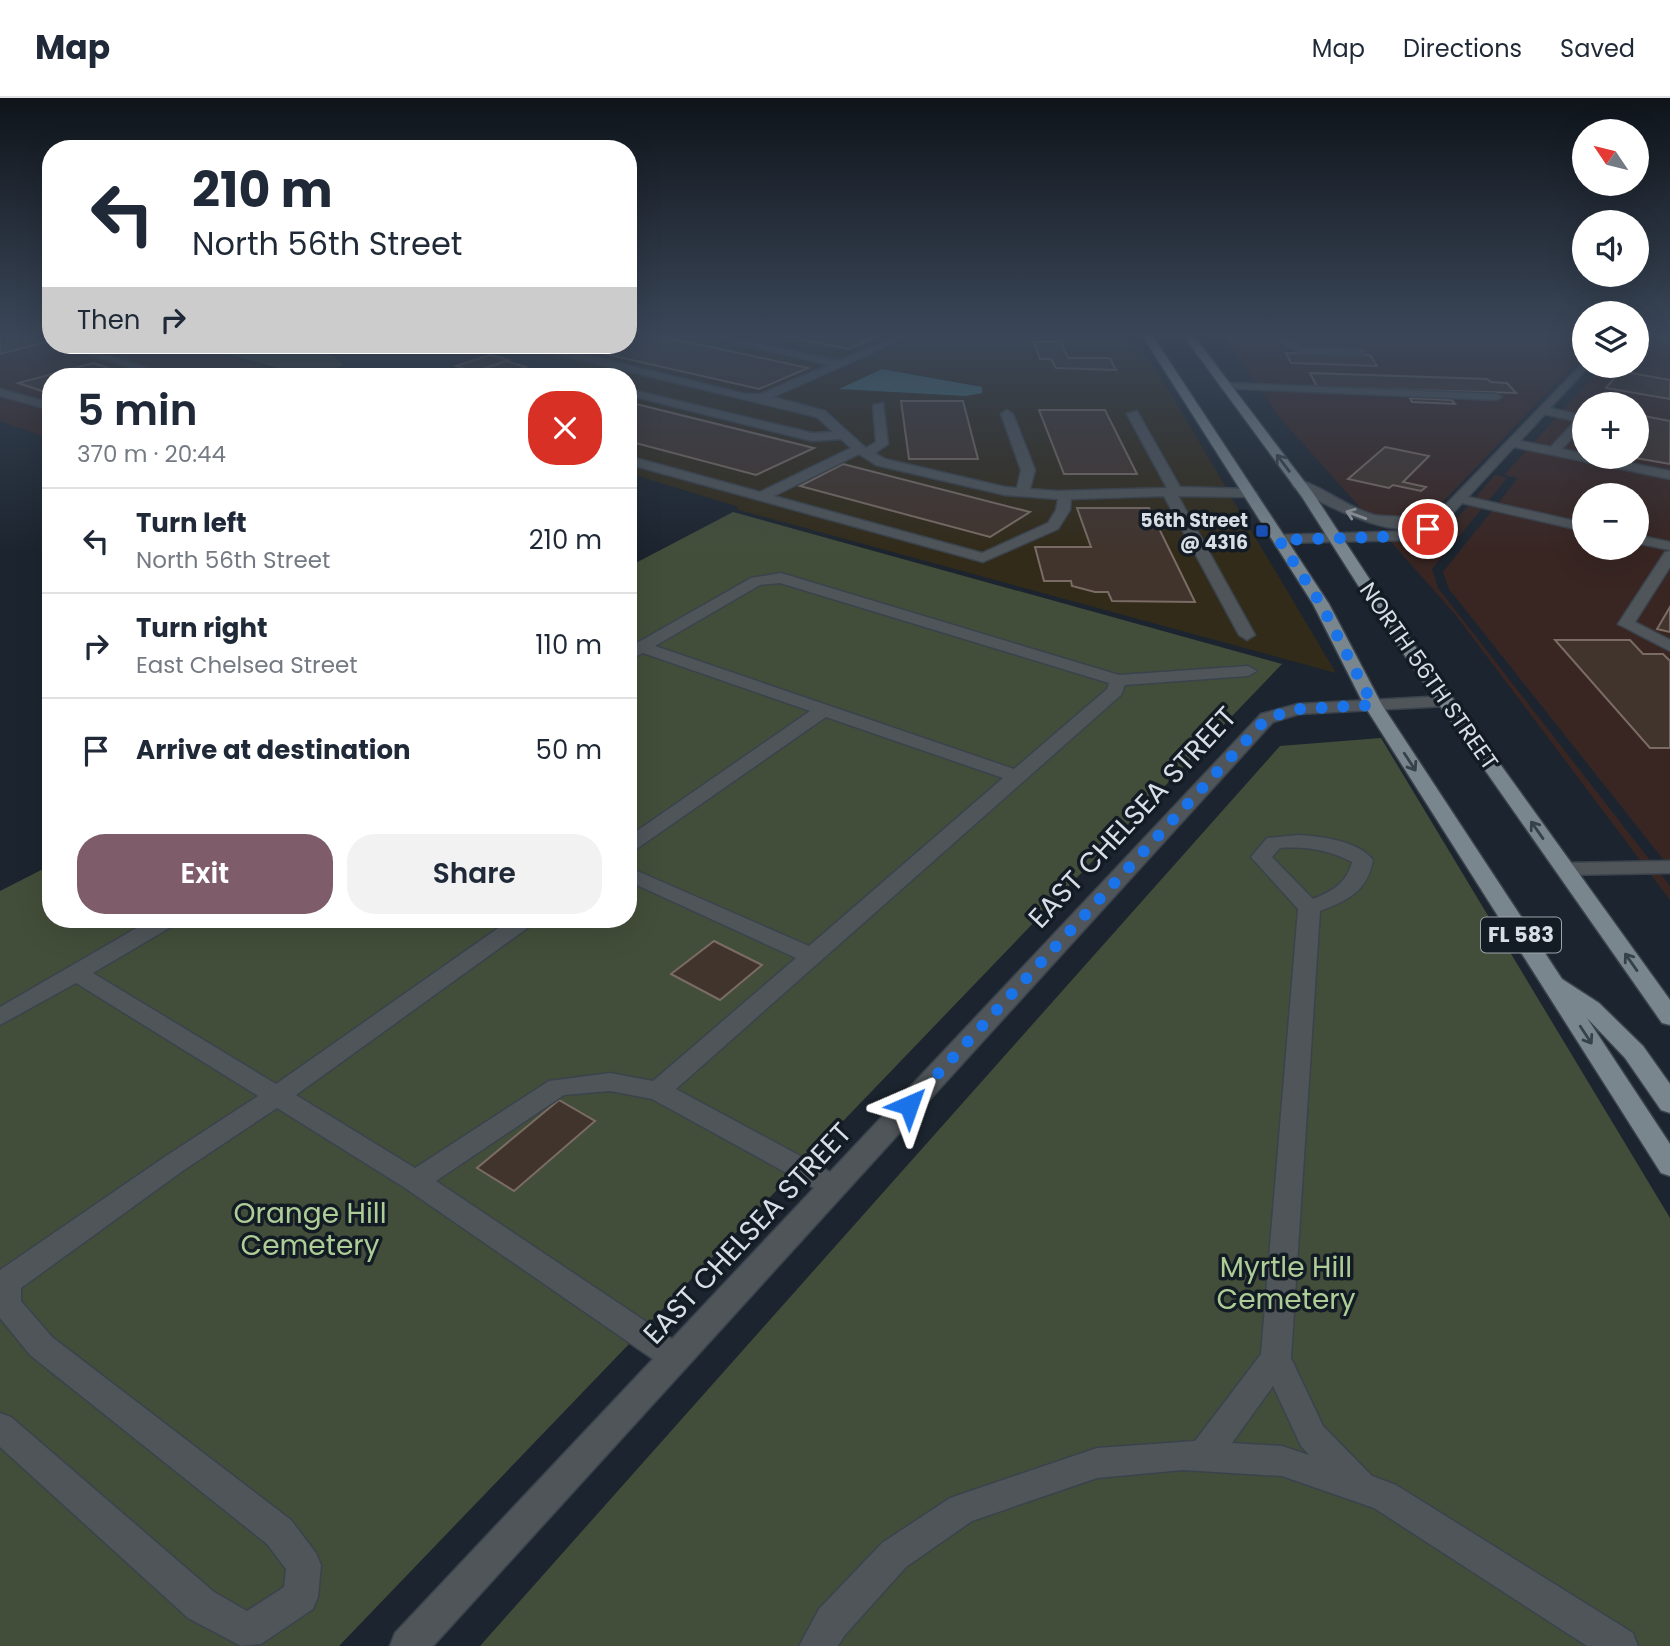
<!DOCTYPE html>
<html lang="en">
<head>
<meta charset="utf-8">
<style>
  :root { --surface:#fff; --page:#f2f2f3; --text:#1f2937; --muted:#747a83; --line:#e0e1e3; --accent:#7e5c6a }
  body { margin:0; font-family:Poppins,sans-serif; background:var(--page); color:var(--text); height:100vh; display:flex; flex-direction:column; font-size:26px; white-space:nowrap }
  * { box-sizing:border-box; margin:0 }
  p { font-size:23px; color:var(--muted) }
  .icon { flex:none; width:38px; height:38px; fill:none; stroke:currentColor; stroke-width:2; stroke-linecap:round; stroke-linejoin:round }
  .map { position:relative; flex:1; overflow:hidden }
  .side { position:absolute; left:42px; top:270px; width:595px; height:560px; display:flex; flex-direction:column; background:var(--surface); border-radius:28px; box-shadow:0 7px 28px #0002 }
  .side>* { flex:none }
  .banner { position:absolute; left:42px; top:42px; width:595px; height:214px; border-radius:28px; box-shadow:0 7px 28px #0002; background:#fff; color:var(--text); overflow:hidden }
  .needle { width:46px; rotate:305deg }
  .tools { position:absolute; left:1572px; top:21px; display:grid; gap:14px }
  .tools a { display:grid; place-items:center; width:77px; height:77px; border-radius:50%; background:var(--surface); box-shadow:0 7px 28px #0002; font-size:35px }
  .pin { position:absolute; display:grid; place-items:center; width:60px; height:60px; color:#fff; margin:-30px; border:4px solid #fff; border-radius:50%; box-shadow:0 2px 7px #0007 }
  .me { position:absolute; width:77px; margin:-38px; rotate:43deg; stroke-linejoin:round; filter:drop-shadow(0 0 5px #0008) }
  .turn { display:flex; align-items:center; gap:24px; height:147px; padding:0 35px; font-size:32px }
  .turn .icon { width:91px; height:91px; stroke-width:2.5 }
  .turn b { display:block; font-size:49px; line-height:60px }
  .then { display:flex; align-items:center; height:66px; padding:0 35px; background:#0003; gap:14px; font-size:26px }
  .round { display:grid; place-items:center; flex:none; width:74px; height:74px; border-radius:28px; background:var(--page) }
  .head { display:flex; align-items:center; justify-content:space-between; height:119px; padding:0 35px }
  h1 { font-size:42px; font-weight:600; line-height:52px }
  .primary-button { display:flex; gap:14px; margin-top:auto; padding:14px 35px }
  .primary-button a { flex:1; height:80px; border-radius:28px; background:var(--accent); color:#fff; font-size:28px; font-weight:600; line-height:80px; text-align:center }
  .primary-button a+a { background:var(--page); color:var(--text) }
  ul { padding:0; list-style:none }
  li { display:flex; align-items:center; gap:21px; height:105px; padding:0 35px; border-top:2px solid var(--line) }
  li div { flex:1 }
  li b { display:block; font-size:26px }
  li em { font-style:normal }
  header { display:flex; align-items:center; gap:42px; box-sizing:border-box; height:98px; padding:0 35px; background:var(--surface); border-bottom:2px solid var(--line) }
  header strong { font-size:33px }
  nav { display:flex; gap:38px; margin-inline-start:auto; font-size:24px }
  .map>svg:first-child { display:block }
  .commercial { fill:#322b1a; fill-rule:evenodd }
  .industrial { fill:#392623; fill-rule:evenodd }
  .green { fill:#434e3a }
  .water { fill:#47767c }
  .building { fill:#41342d; stroke:#7a6c64; stroke-width:2 }
  .lines { fill:none; stroke-linecap:round; stroke-linejoin:round }
  .minor-casing { stroke:#3a434c; stroke-width:3 }
  .major-casing { stroke:#3a434c; stroke-width:3 }
  .minor { fill:#4f5559; fill-rule:evenodd }
  .major { fill:#79868d; fill-rule:evenodd }
  .oneway { stroke:#374149 }
  .oneway2 { stroke:#949a9f }
  .route { stroke:#1a73e8; stroke-width:12; stroke-dasharray:0 21.6 }
  .transit-dot { fill:#1a4fb4; stroke:#131c25; stroke-width:2.5 }
  .labels { text-anchor:middle; stroke-width:7; stroke-linejoin:round; paint-order:stroke }
  .far-poi-label { font-size:19px; font-weight:bold; fill:#d8dee5; stroke:#131c25; text-anchor:end }
  .shield { fill:#131c25; stroke:#9da4ab; stroke-width:2 }
  .shield-label { font-size:21px; font-weight:bold; fill:#d8dee5 }
  .street-label { font-size:23px; fill:#d8dee5; stroke:#131c25 }
  .near-street-label { font-size:28px; fill:#d8dee5; stroke:#131c25 }
  .near-park-label { font-size:28px; fill:#aecc95; stroke:#131c25 }
</style>
</head>
<body>
<header>
<strong>Map</strong>
<nav><a>Map</a><a>Directions</a><a>Saved</a></nav>
</header>
<div class="map">
<svg width="1670" height="1548" viewBox="0 0 1670 1548">
  <rect width="100%" height="100%" fill="#1c252f"/>
  <g class="commercial">
    <polygon points="628,237 898,237 755,298 814,317 850,351 873,366 960,388 1005,397 1231,399 1336,575 735,411 739,409 628,375 628,278 560,278 584,267 516,250 527,247 628,247"/>
    <path d="M 919,237 L 1008,237 L 1033,240 L 1124,239 L 1150,264 L 1166,288 L 1227,391 L 1055,393 L 1007,389 L 969,382 L 888,362 L 867,350 L 830,315 L 774,300 ZM 882,271 L 966,285 L 981,289 L 982,294 L 965,298 L 840,291 Z"/>
  </g>
  <g class="industrial">
    <polygon points="0,237 51,237 51,247 184,247 297,278 51,278 51,341 0,323"/>
    <polygon points="1223,237 1584,237 1584,256 1435,412 1415,420 1395,421 1366,416 1279,319"/>
    <path d="M 1636,241 L 1670,246 L 1670,770 L 1449,491 L 1443,474 L 1518,380 L 1504,377 L 1603,268 L 1636,268 ZM 1584,306 L 1636,306 L 1636,359 L 1584,359 ZM 1584,397 L 1636,397 L 1636,450 L 1584,450 Z"/>
    <polygon points="1495,377 1507,380 1432,471 1438,490 1670,788 1670,802 1455,516 1391,444 1418,442 1439,434 1461,416"/>
  </g>
  <g class="green">
    <path d="M 245,247 C 278,247 313,245 342,264 L 343,268 L 304,277 L 228,256 L 232,250 Z"/>
    <polygon points="733,414 1282,566 339,1548 0,1548 0,793 51,767 51,821 628,821 628,469"/>
    <polygon points="1381,640 1670,1120 1670,1548 480,1548 1280,648"/>
  </g>
  <polygon class="water" points="882,271 982,289 982,295 966,298 839,291"/>
  <g class="building">
    <polygon points="0,237 15,237 43,245 0,256"/>
    <polygon points="628,237 655,237 808,270 759,291 566,247 628,247"/>
    <polygon points="780,237 877,237 881,238 848,251"/>
    <polygon points="1034,244 1061,244 1068,260 1110,260 1116,272 1056,270 1051,261 1040,261"/>
    <polygon points="1286,255 1370,257 1377,268 1291,265"/>
    <polygon points="490,257 509,262 475,274 456,268"/>
    <polygon points="506,263 526,269 498,278 475,274"/>
    <polygon points="93,265 133,278 51,278 51,296 18,285"/>
    <polygon points="1620,273 1670,282 1670,301 1606,290"/>
    <polygon points="1310,275 1487,281 1491,284 1507,285 1516,295 1317,289"/>
    <polygon points="1410,300 1452,302 1455,306 1412,304"/>
    <polygon points="901,303 963,303 978,361 909,361"/>
    <polygon points="628,304 814,350 756,377 628,343"/>
    <polygon points="1039,312 1105,312 1137,376 1064,376"/>
    <polygon points="1644,318 1670,323 1670,366 1630,359 1636,359 1636,328"/>
    <polygon points="1385,349 1429,358 1403,384 1426,389 1421,393 1393,387 1389,390 1348,381"/>
    <polygon points="843,366 1030,414 990,439 800,388"/>
    <polygon points="1077,410 1149,410 1195,504 1112,503 1108,494 1095,494 1072,488 1071,483 1044,483 1035,449 1091,449"/>
    <polygon points="1670,509 1670,534 1657,531"/>
    <polygon points="1555,542 1630,542 1643,556 1663,556 1670,563 1670,650 1650,650"/>
    <polygon points="714,843 762,867 720,902 671,876"/>
    <polygon points="559,1002 595,1023 514,1093 477,1070"/>
  </g>
  <g class="lines">
    <g class="minor-casing">
      <g id="minor">
        <polygon points="27,237 51,240 51,246 28,239"/>
        <path d="M 703,237 L 721,237 L 839,263 L 900,237 L 913,237 L 773,299 L 825,313 L 866,350 L 876,344 L 873,307 L 883,305 L 888,346 L 875,355 L 885,361 L 1005,389 L 1017,390 L 1021,372 L 1001,316 L 1007,312 L 1013,316 L 1035,372 L 1030,391 L 1057,393 L 1167,390 L 1127,316 L 1137,313 L 1180,389 L 1250,391 L 1257,395 L 1250,399 L 1178,398 L 1255,537 L 1247,542 L 1239,537 L 1164,398 L 1071,401 L 1070,412 L 1058,431 L 983,464 L 628,366 L 628,358 L 760,394 L 851,350 L 841,341 L 812,343 L 628,297 L 628,291 L 812,335 L 833,334 L 817,319 L 553,255 L 549,248 L 563,247 L 561,251 L 745,296 L 760,296 L 829,267 ZM 859,356 L 876,367 L 1005,397 L 1058,401 L 1056,412 L 1048,425 L 982,455 L 774,398 Z"/>
        <polygon points="1018,237 1114,237 1109,240 1023,240"/>
        <polygon points="1265,237 1278,237 1303,249 1361,251 1366,254 1361,257 1301,255"/>
        <polygon points="1641,237 1670,238 1670,244"/>
        <polygon points="59,247 74,247 173,278 156,278"/>
        <polygon points="483,247 522,247 509,252"/>
        <path d="M 1584,264 L 1584,268 L 1588,269 L 1550,310 L 1584,318 L 1584,327 L 1562,351 L 1584,356 L 1584,359 L 1599,359 L 1670,373 L 1670,381 L 1514,349 L 1468,399 L 1584,425 L 1584,433 L 1462,405 C 1446,423 1433,437 1409,442 L 1279,445 L 1272,441 L 1279,437 L 1415,433 L 1431,422 ZM 1545,316 L 1575,323 L 1551,349 L 1520,343 Z"/>
        <polygon points="1226,285 1496,296 1502,299 1496,302 1222,290 1220,288"/>
        <polygon points="0,291 51,305 51,312 0,298"/>
        <path d="M 1299,382 C 1324,389 1346,409 1374,417 C 1387,420 1411,416 1421,425 C 1398,446 1317,403 1294,389 L 1292,386 Z"/>
        <polygon points="1636,437 1670,444 1670,452 1636,445"/>
        <polygon points="1670,453 1670,469 1635,524 1670,542 1670,553 1618,526 1665,454"/>
        <path d="M 781,475 L 1119,577 L 1248,568 L 1257,573 L 1248,578 L 1125,587 L 1121,597 L 676,991 L 830,1074 L 1261,616 L 1298,606 L 1446,598 L 1455,603 L 1446,608 L 1299,616 L 1273,624 L 433,1548 L 390,1548 L 395,1535 L 653,1261 L 405,1090 L 277,1010 L 184,1072 L 21,1190 L 21,1203 L 52,1239 L 291,1422 L 316,1455 L 321,1467 L 318,1499 L 313,1511 L 261,1546 L 241,1548 L 188,1520 L 0,1349 L 0,1315 L 11,1319 L 214,1494 L 247,1513 L 284,1489 L 286,1471 L 267,1446 L 30,1257 L 0,1220 L 0,1172 L 166,1058 L 258,998 L 76,885 L 0,927 L 0,909 L 152,821 L 179,821 L 176,826 L 93,875 L 276,986 L 511,821 L 536,821 L 533,826 L 296,997 L 415,1070 L 549,983 L 610,975 L 653,983 L 796,860 L 628,783 L 628,769 L 809,848 L 1003,680 L 826,619 L 635,752 L 628,754 L 628,739 L 810,613 L 643,555 L 628,562 L 628,550 L 751,480 ZM 780,485 L 1109,585 L 1107,591 L 1014,671 L 655,548 L 760,487 ZM 610,993 L 652,1001 L 814,1090 L 672,1241 L 436,1083 L 564,997 Z"/>
        <path d="M 1298,737 C 1321,738 1359,743 1373,762 C 1367,794 1348,802 1320,813 L 1291,1260 L 1323,1328 L 1372,1378 L 1396,1387 L 1633,1535 L 1638,1548 L 1587,1548 L 1374,1410 L 1282,1378 L 1183,1372 L 1097,1380 L 972,1423 L 906,1469 L 845,1537 L 838,1548 L 799,1548 L 819,1511 L 882,1445 L 950,1400 L 1097,1350 L 1195,1343 L 1261,1256 L 1298,811 L 1251,759 L 1267,740 ZM 1280,750 C 1306,748 1329,752 1352,764 C 1347,785 1331,794 1313,801 L 1272,759 ZM 1273,1288 L 1301,1348 L 1309,1357 L 1282,1348 L 1232,1345 Z"/>
        <polygon points="1670,763 1670,775 1565,777 1558,775 1555,771 1558,767 1565,765"/>
      </g>
    </g>
    <g class="major-casing">
      <g id="major">
        <polygon points="1142,237 1152,237 1329,506 1382,607 1562,881 1599,905 1643,948 1670,986 1670,1015 1661,1012 1625,960 1587,920 1670,1046 1670,1078 1661,1075 1364,607 1313,506"/>
        <polygon points="1183,237 1193,237 1313,395 1397,523 1670,902 1670,927 1662,925 1382,525 1302,399"/>
      </g>
    </g>
    <use href="#minor" class="minor"/>
    <use href="#major" class="major"/>
  </g>
  <defs><path id="oneway-shaft" d="M-6 0H5M1.5-3L5.5 0L1.5 3" fill="none" stroke-width="1.6" stroke-linecap="round" stroke-linejoin="round" transform="scale(1.75)"/></defs>
  <g class="oneway">
    <use href="#oneway-shaft" transform="translate(1283 365) rotate(-127)"/>
    <use href="#oneway-shaft" transform="translate(1410 664) rotate(57)"/>
    <use href="#oneway-shaft" transform="translate(1537 732) rotate(-125)"/>
    <use href="#oneway-shaft" transform="translate(1631 864) rotate(-125)"/>
    <use href="#oneway-shaft" transform="translate(1586 937) rotate(57)"/>
  </g>
  <use class="oneway2" href="#oneway-shaft" transform="translate(1356 417) rotate(-160)"/>
  <linearGradient id="sky" x2="0" y2="1"><stop stop-color="#0f141a"/><stop offset="0.52" stop-color="#3a4658"/><stop offset="1" stop-color="#3a4658" stop-opacity="0"/></linearGradient>
  <rect width="1670" height="454" fill="url(#sky)"/>
  <g class="lines">
    <polyline class="route" points="909,1007 1267,620 1298,611 1373,607 1321,506 1279,442 1409,438 1428,431"/>
  </g>
  <rect class="transit-dot" x="1255" y="426" width="14" height="14" rx="3.5"/>
  <g class="labels">
    <g class="far-poi-label">
      <text x="1248" y="429">56th Street<tspan x="1248" dy="22">@ 4316</tspan></text>
    </g>
    <rect class="shield" x="1481" y="819.5" width="80" height="35" rx="5"/>
    <g class="shield-label">
      <text x="1521" y="844">FL 583</text>
    </g>
    <g class="street-label">
      <text transform="translate(1429 578) rotate(55)" y="8">NORTH 56TH STREET</text>
    </g>
    <g class="near-street-label">
      <text transform="translate(1132 719) rotate(-47)" y="10">EAST CHELSEA STREET</text>
      <text transform="translate(747 1135) rotate(-47)" y="10">EAST CHELSEA STREET</text>
    </g>
    <g class="near-park-label">
      <text x="310" y="1125">Orange Hill<tspan x="310" dy="32">Cemetery</tspan></text>
      <text x="1286" y="1179">Myrtle Hill<tspan x="1286" dy="32">Cemetery</tspan></text>
    </g>
  </g>
</svg>
<div class="tools">
<a><svg class="needle" viewBox="-14 -14 28 28"><path d="M0-13l5 13h-10z" fill="#e53935"/><path d="M0 13l5-13h-10z" fill="#747a83"/></svg></a>
<a><svg class="icon" aria-label="sound" viewBox="0 0 24 24"><path d="M4 9h4l5-4v14l-5-4H4zM17 9q2 3 0 6"/></svg></a>
<a><svg class="icon" aria-label="layers" viewBox="0 0 24 24"><path d="M12 4l9 5-9 5-9-5zM3 14l9 5 9-5"/></svg></a>
<a>+</a>
<a>−</a>
</div>
<div class="pin" style="left:1428px;top:431px;background:#d93025"><svg class="icon" aria-label="arrive" viewBox="0 0 24 24"><path d="M6 21V4h12l-3 4 3 4H6"/></svg></div>
<svg class="me" style="left:909px;top:1007px" viewBox="-20 -20 40 40"><path d="M0-17L14 15 0 8-14 15z" fill="#1a73e8" stroke="#fff" stroke-width="4"/></svg>
<div class="banner">
<div class="turn"><svg class="icon" aria-label="left" viewBox="0 0 24 24"><path d="M17 20v-9H6M10 6l-5 5 5 5"/></svg><div><b>210 m</b>North 56th Street</div></div>
<div class="then">Then<svg class="icon" aria-label="right" viewBox="0 0 24 24"><path d="M7 20v-9h11M14 6l5 5-5 5"/></svg></div>
</div>
<section class="side">
<div class="head"><div><h1>5 min</h1><p>370 m · 20:44</p></div><a class="round" style="background:#d93025;color:#fff"><svg class="icon" aria-label="close" viewBox="0 0 24 24"><path d="M6 6l12 12M18 6L6 18"/></svg></a></div>
<ul>
<li><svg class="icon" aria-label="left" viewBox="0 0 24 24"><path d="M17 20v-9H6M10 6l-5 5 5 5"/></svg><div><b>Turn left</b><p>North 56th Street</p></div><em>210 m</em></li>
<li><svg class="icon" aria-label="right" viewBox="0 0 24 24"><path d="M7 20v-9h11M14 6l5 5-5 5"/></svg><div><b>Turn right</b><p>East Chelsea Street</p></div><em>110 m</em></li>
<li><svg class="icon" aria-label="arrive" viewBox="0 0 24 24"><path d="M6 21V4h12l-3 4 3 4H6"/></svg><div><b>Arrive at destination</b></div><em>50 m</em></li>
</ul>
<div class="primary-button"><a>Exit</a><a>Share</a></div>
</section>
</div>
</body>
</html>
